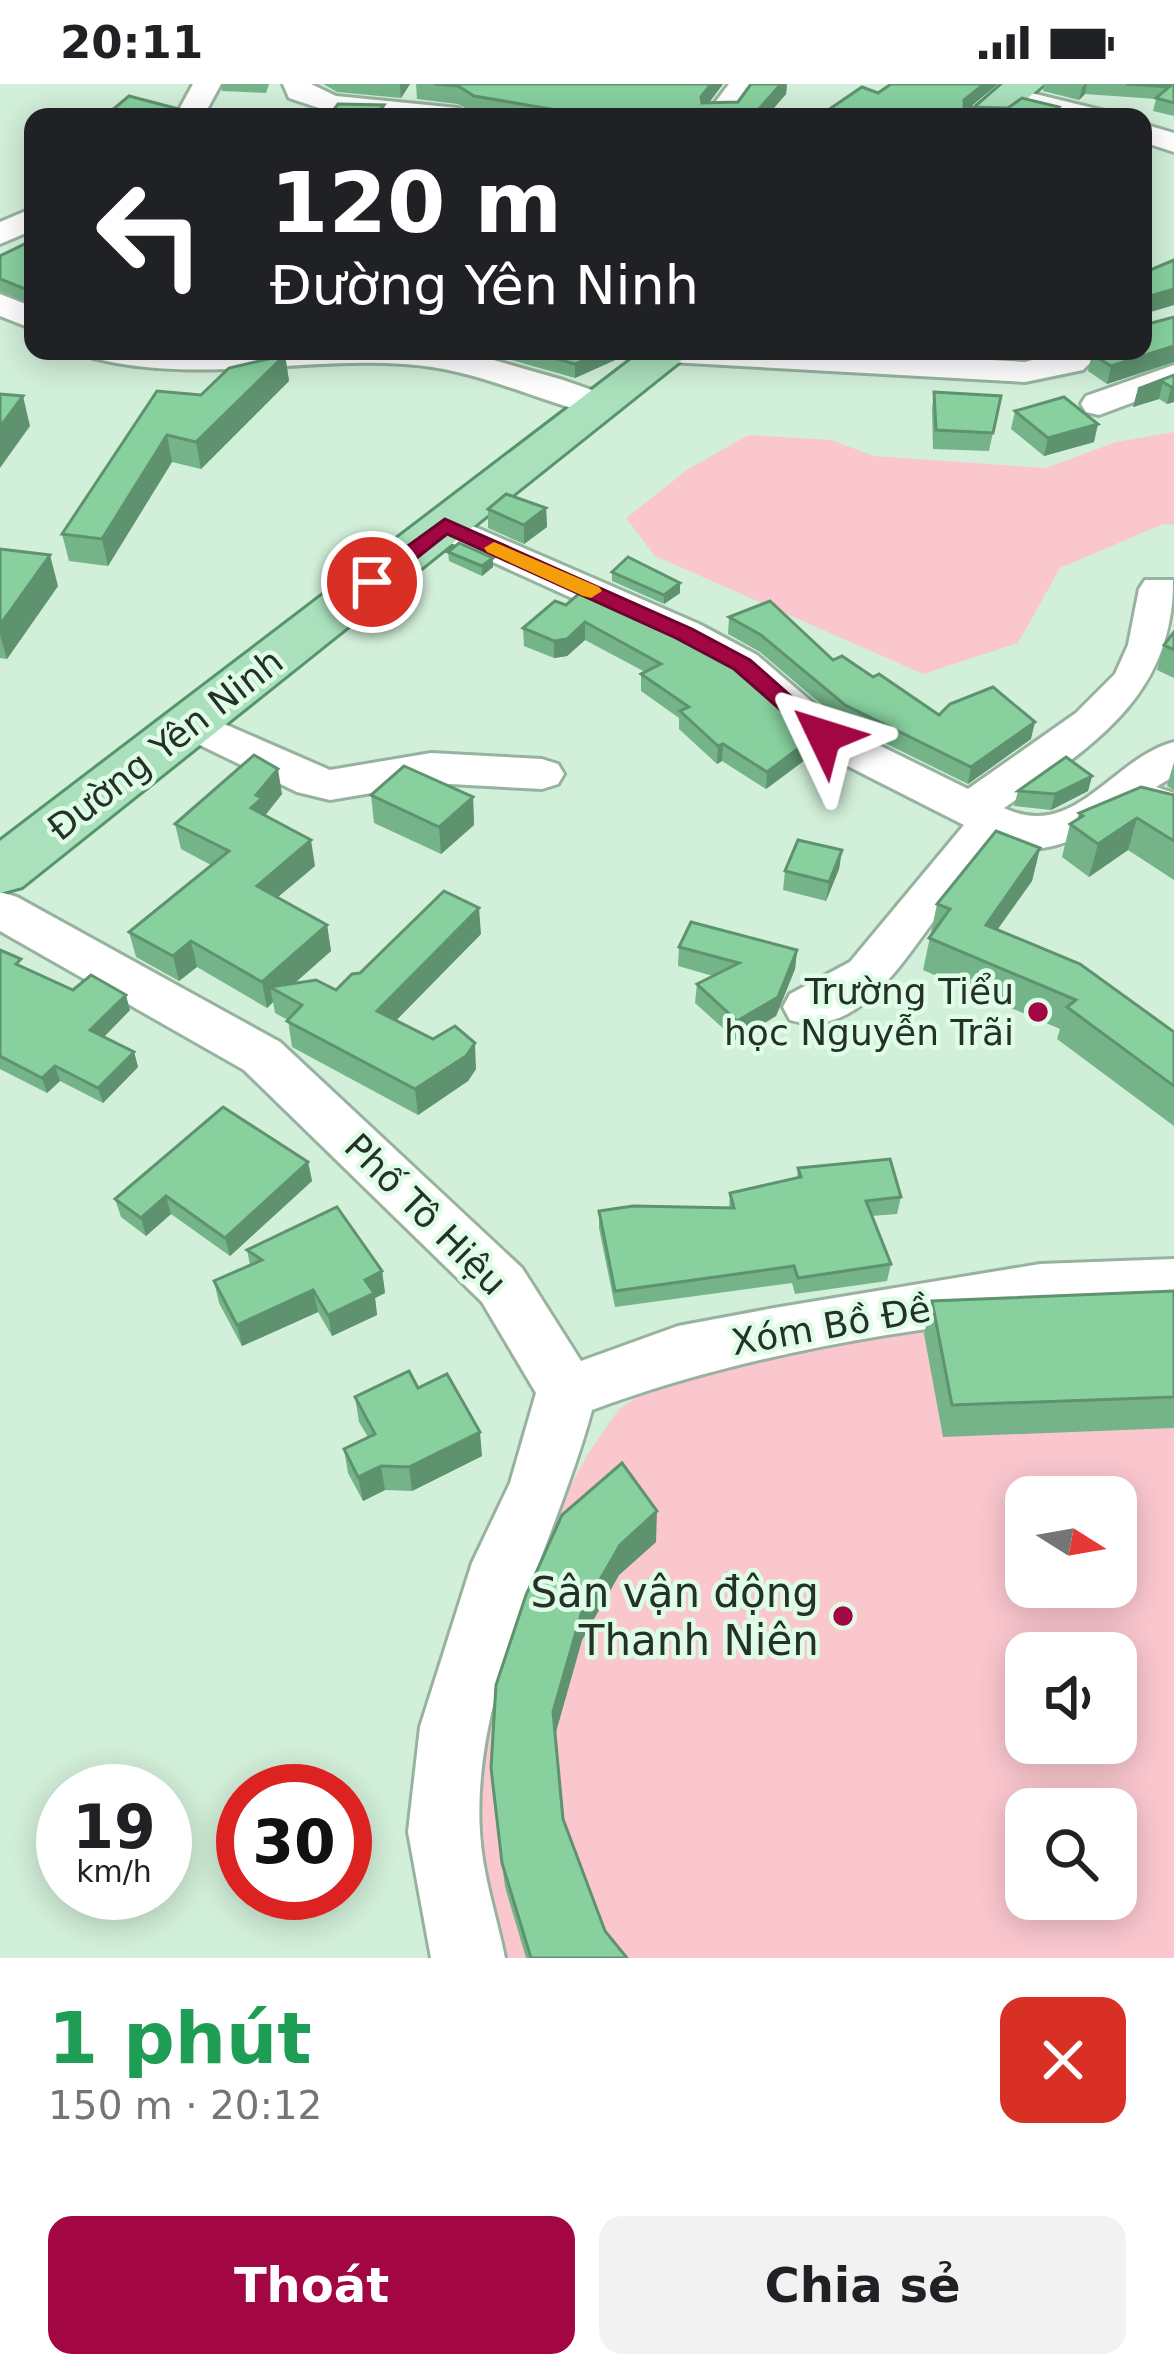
<!DOCTYPE html>
<html lang="vi">
<head>
<meta charset="utf-8">
<style>
  :root { --surface:#fff; --page:#f2f2f2; --text:#202124; --muted:#757577; --accent:#a20643 }
  body { margin:0; font-family:"DejaVu Sans",sans-serif; background:var(--page); color:var(--text); height:100vh; display:flex; flex-direction:column; font-size:45px; white-space:nowrap }
  * { box-sizing:border-box; margin:0 }
  p { font-size:39px; color:var(--muted) }
  .icon { flex:none; width:66px; height:66px; fill:none; stroke:currentColor; stroke-width:2; stroke-linecap:round; stroke-linejoin:round }
  .map { position:relative; height:1874px; overflow:hidden }
  .details { display:flex; flex-direction:column; background:var(--surface); flex:1 }
  .details>* { flex:none }
  .hud { position:absolute; left:24px; top:24px; width:1128px; height:252px; border-radius:24px; box-shadow:0 6px 30px #0003; background:#202124; color:#fff; overflow:hidden }
  .needle { width:78px; rotate:101deg }
  .tools { position:absolute; left:1005px; top:1392px; display:grid; gap:24px }
  .tools a { display:grid; place-items:center; width:132px; height:132px; border-radius:24px; background:var(--surface); box-shadow:0 6px 30px #0003; font-size:60px }
  .speed { position:absolute; left:36px; top:1680px; display:flex; gap:24px; font-size:60px; font-weight:700; text-align:center }
  .speed>* { display:grid; place-content:center; width:156px; height:156px; border-radius:50%; background:var(--surface); box-shadow:0 6px 30px #0003; line-height:1 }
  .speed small { font-size:30px; font-weight:400 }
  .speed .limit { border:18px solid #d22; background:#fff; color:#111 }
  .pin { position:absolute; display:grid; place-items:center; width:102px; height:102px; color:#fff; margin:-51px; border:6px solid #fff; border-radius:50%; box-shadow:0 3px 12px #0007 }
  .me { position:absolute; width:132px; margin:-66px; rotate:311deg; stroke-linejoin:round; filter:drop-shadow(0 0 9px #0008) }
  .turn { display:flex; align-items:center; gap:42px; height:252px; padding:0 48px; font-size:54px }
  .turn .icon { width:156px; height:156px; stroke-width:2.5 }
  .turn b { display:block; font-size:84px; line-height:102px }
  .round { display:grid; place-items:center; flex:none; width:126px; height:126px; border-radius:24px; background:var(--page) }
  .summary { display:flex; align-items:center; justify-content:space-between; height:204px; padding:0 48px }
  h1 { font-size:72px; font-weight:700; line-height:90px; color:#1e9e55 }
  .button { display:flex; gap:24px; margin-top:auto; padding:24px 48px }
  .button a { flex:1; height:138px; border-radius:24px; background:var(--accent); color:#fff; font-size:48px; font-weight:700; line-height:138px; text-align:center }
  .button a+a { background:var(--page); color:var(--text) }
  .status { display:flex; justify-content:space-between; align-items:center; height:84px; padding:0 60px; background:var(--surface); direction:ltr }
  .status svg { height:33px; fill:currentColor }
  .map>svg:first-child { display:block }
  .green { fill:#fbc7cf; fill-rule:evenodd }
  .lines { fill:none; stroke-linecap:round; stroke-linejoin:round }
  .minor-casing { stroke:#97b39f; stroke-width:6 }
  .major-casing { stroke:#56956c; stroke-width:6 }
  .minor { fill:#fff; fill-rule:evenodd }
  .major { fill:#aae0bc; fill-rule:evenodd }
  .wall { fill:#75b489 }
  .shaded-wall { fill:#5f926f }
  .building { fill:#88d19f; stroke:#5f926f; stroke-width:3 }
  .route { fill:#a20643; stroke:#69042c; stroke-width:3 }
  .slow { fill:#f59e0b }
  .poi-dot { fill:#a20643; stroke:#dffce7; stroke-width:4.5 }
  .labels { text-anchor:middle; stroke-width:9; stroke-linejoin:round; paint-order:stroke }
  .street-label { font-size:36px; fill:#253028; stroke:#dffce7 }
  .poi-label { font-size:36px; fill:#253028; stroke:#dffce7; text-anchor:end }
  .near-poi-label { font-size:42px; fill:#253028; stroke:#dffce7; text-anchor:end }
</style>
</head>
<body>
<div class="status"><b>20:11</b><svg viewBox="0 0 49 12"><path d="M0 12V9h3v3zM5 12V6h3v6zM10 12V3h3v9zM15 12V0h3v12zM26 1h20v11H26zM47 4h2v5h-2z"/></svg></div>
<div class="map">
<svg width="1174" height="1874" viewBox="0 0 1174 1874">
  <rect width="100%" height="100%" fill="#d2efd9"/>
  <g class="green">
    <polygon points="1174,348 1174,441 1163,440 1060,484 1018,559 923,590 655,472 626,434 687,386 748,351 831,356 874,372 1046,384 1116,358"/>
    <path d="M 1174,1239 L 1174,1874 L 496,1874 L 471,1755 L 474,1653 L 548,1444 L 587,1371 L 619,1325 L 688,1281 L 783,1262 L 923,1248 ZM 1026,1413 L 1116,1413 L 1116,1503 L 1026,1503 ZM 1026,1569 L 1116,1569 L 1116,1659 L 1026,1659 ZM 1026,1725 L 1116,1725 L 1116,1815 L 1026,1815 Z"/>
  </g>
  <g class="lines">
    <g class="minor-casing">
      <g id="minor">
        <polygon points="193,0 221,0 203,33 175,33"/>
        <polygon points="283,0 311,0 336,12 458,24 472,33 331,28 289,14"/>
        <polygon points="729,0 757,0 733,33 704,33"/>
        <polygon points="1011,4 1105,27 1109,33 1061,33 1001,18 997,12 1001,6"/>
        <polygon points="1143,40 1174,49 1174,68 1143,58"/>
        <polygon points="33,124 33,146 0,160 0,138"/>
        <polygon points="0,210 33,223 33,245 0,232"/>
        <path d="M 88,267 L 462,267 L 563,296 L 612,313 L 617,321 L 612,329 L 599,332 C 533,315 474,284 404,280 C 300,273 196,300 93,274 Z"/>
        <polygon points="837,267 1025,278 1064,267 1102,267 1083,286 1025,298 670,278 658,275 653,268"/>
        <polygon points="1174,281 1174,303 1099,331 1086,328 1081,320 1086,312"/>
        <path d="M 445,430 L 699,540 L 757,571 L 840,642 L 968,705 L 1076,629 L 1115,590 L 1128,561 L 1139,505 L 1145,496 L 1173,496 C 1174,614 1089,664 1004,724 C 1075,758 1112,674 1174,658 L 1174,692 L 1156,703 L 1174,709 L 1174,743 L 1131,730 C 1086,746 1051,777 1000,760 C 978,786 954,811 933,838 C 900,881 856,956 790,936 L 783,923 L 790,910 L 850,878 L 964,741 L 808,662 L 727,589 L 669,558 L 431,450 L 426,442 L 431,434 Z"/>
        <polygon points="190,625 330,686 431,669 542,675 558,680 564,690 558,700 542,705 431,699 330,716 297,708 175,649 168,639 175,629"/>
        <path d="M 0,808 L 17,813 L 280,958 L 522,1184 L 581,1277 L 678,1242 L 774,1224 L 1040,1180 L 1174,1175 L 1174,1223 C 985,1230 769,1260 592,1326 C 556,1459 471,1607 480,1748 C 482,1790 497,1833 505,1874 L 431,1874 L 408,1748 L 420,1643 L 472,1479 L 510,1399 L 536,1309 L 482,1218 L 244,986 L 0,847 Z"/>
      </g>
    </g>
    <g class="major-casing">
      <g id="major">
        <polygon points="1003,0 1044,0 1006,33 965,33"/>
        <polygon points="643,267 693,267 22,803 0,809 0,757"/>
      </g>
    </g>
    <use href="#minor" class="minor"/>
    <use href="#major" class="major"/>
  </g>
  <g class="wall">
    <polygon points="221,0 269,0 266,9 222,7"/>
    <polygon points="410,0 401,14 337,8 323,0"/>
    <polygon points="416,0 723,0 709,19 738,18 751,0 787,0 786,10 766,33 496,33 474,29 458,20 417,15"/>
    <polygon points="891,0 998,0 970,23 1058,33 830,33 831,24 878,9"/>
    <polygon points="1044,0 1174,0 1174,32 1153,27 1156,15 1085,10 1079,16 1043,7"/>
    <polygon points="33,156 33,221 0,207 0,172"/>
    <polygon points="1174,176 1174,221 1144,230 1144,241 1174,233 1174,278 1107,300 1088,287 1092,270 1097,267 1143,267 1143,189"/>
    <polygon points="493,267 624,267 624,272 575,294 497,272 497,268"/>
    <polygon points="285,271 289,297 201,385 172,378 108,482 69,477 62,450 201,311"/>
    <polygon points="1174,291 1174,318 1167,320 1159,315 1133,323 1138,305"/>
    <polygon points="934,308 1001,312 989,367 933,365 932,325"/>
    <polygon points="1015,327 1094,358 1044,372 1011,345"/>
    <polygon points="546,424 547,443 524,460 488,444 488,425"/>
    <polygon points="0,465 58,502 7,575 0,574"/>
    <polygon points="448,468 493,474 493,483 482,492 449,477"/>
    <polygon points="612,488 680,499 680,509 664,520 612,497"/>
    <polygon points="555,517 813,670 766,705 722,677 717,680 679,645 679,634 641,607 641,590 645,588 585,556 567,572 554,574 524,562 523,544"/>
    <polygon points="729,533 873,593 939,631 1031,655 968,700 842,638 760,568 728,550"/>
    <polygon points="1174,548 1174,594 1157,586 1164,561"/>
    <polygon points="1174,678 1174,706 1167,702"/>
    <polygon points="1092,692 1088,707 1051,726 1014,722 1018,707"/>
    <polygon points="282,710 265,732 315,782 278,813 327,841 331,867 295,899 336,906 360,889 481,850 396,936 476,985 468,997 418,1031 292,963 288,936 275,929 273,918 267,924 197,883 179,897 136,873 129,848 211,781 181,765 175,740"/>
    <polygon points="371,711 473,713 474,741 441,770 374,739"/>
    <polygon points="1174,711 1174,796 1128,766 1089,793 1062,773 1070,740 1077,736 1079,729"/>
    <polygon points="1040,764 1032,797 997,845 1174,948 1174,1042 1057,955 1060,945 923,886 937,820"/>
    <polygon points="842,766 839,785 826,817 783,806 785,787"/>
    <polygon points="679,863 797,866 795,885 776,932 736,956 695,919 697,900 713,892 678,882"/>
    <polygon points="0,866 24,884 73,906 130,926 104,953 134,968 138,983 103,1019 60,997 47,1009 0,985"/>
    <polygon points="308,1078 312,1097 230,1172 171,1130 146,1152 121,1133 115,1115"/>
    <polygon points="798,1084 901,1113 897,1130 872,1132 891,1180 887,1197 795,1210 792,1199 615,1223 599,1144 599,1127 729,1124 730,1109 797,1094"/>
    <polygon points="247,1166 382,1187 385,1209 375,1214 377,1231 332,1252 318,1228 242,1262 219,1219 214,1197 250,1181"/>
    <polygon points="1174,1207 1174,1344 943,1353 924,1250 932,1217"/>
    <polygon points="418,1304 482,1372 412,1407 385,1406 363,1417 348,1389 344,1365 368,1353 359,1338 355,1313"/>
    <polygon points="656,1458 619,1491 582,1556 555,1651 563,1735 605,1847 627,1874 526,1874 505,1803 493,1710 526,1511"/>
  </g>
  <g class="shaded-wall">
    <polygon points="400,0 410,0 401,14"/>
    <polygon points="711,0 723,0 700,30 701,13"/>
    <polygon points="781,0 787,0 786,10 766,33 752,33"/>
    <polygon points="984,0 998,0 962,30 964,16"/>
    <polygon points="1085,0 1087,0 1085,10 1079,16 1082,3"/>
    <polygon points="384,21 385,33 375,33"/>
    <polygon points="1174,205 1174,221 1143,230 1143,214"/>
    <polygon points="1174,262 1174,278 1107,300 1111,282"/>
    <polygon points="604,267 624,267 624,272 575,294 575,280"/>
    <polygon points="285,271 289,297 201,385 196,358"/>
    <polygon points="1163,298 1159,315 1133,323 1138,305"/>
    <polygon points="1174,302 1174,318 1167,320 1171,303"/>
    <polygon points="23,312 30,342 0,384 0,343"/>
    <polygon points="1098,340 1094,358 1044,372 1048,354"/>
    <polygon points="167,351 172,378 108,482 102,455"/>
    <polygon points="546,424 547,443 524,460 524,441"/>
    <polygon points="50,471 58,502 7,575 0,551 0,541"/>
    <polygon points="493,474 493,483 482,492 482,482"/>
    <polygon points="680,499 680,509 664,520 664,511"/>
    <polygon points="585,538 585,556 567,572 554,574 554,557"/>
    <polygon points="1035,638 1031,655 968,700 971,683"/>
    <polygon points="815,652 813,670 766,705 767,688"/>
    <polygon points="723,660 722,677 717,680 718,662"/>
    <polygon points="278,685 282,710 265,731 251,724 256,711"/>
    <polygon points="1092,692 1088,707 1051,726 1055,710"/>
    <polygon points="473,713 474,741 441,770 439,743"/>
    <polygon points="1137,734 1128,766 1089,793 1098,760"/>
    <polygon points="311,756 315,782 261,827 257,802"/>
    <polygon points="1040,764 1032,797 978,873 986,841"/>
    <polygon points="842,766 839,785 826,817 829,798"/>
    <polygon points="479,824 481,850 380,953 377,927"/>
    <polygon points="327,841 331,867 282,910 270,903 273,918 267,924 262,898"/>
    <polygon points="191,857 197,883 179,897 173,872"/>
    <polygon points="797,866 795,885 776,932 736,956 737,937"/>
    <polygon points="126,911 130,926 95,962 90,946"/>
    <polygon points="475,959 476,985 468,997 418,1031 415,1005"/>
    <polygon points="134,968 138,983 103,1019 98,1004"/>
    <polygon points="55,982 60,997 47,1009 42,994"/>
    <polygon points="308,1078 312,1097 230,1172 225,1154"/>
    <polygon points="166,1112 171,1130 146,1152 141,1134"/>
    <polygon points="382,1187 385,1209 375,1214 377,1231 332,1252 328,1231 365,1196"/>
    <polygon points="313,1206 318,1228 242,1262 237,1241"/>
    <polygon points="480,1348 482,1372 412,1407 409,1383"/>
    <polygon points="381,1382 385,1406 363,1417 358,1393"/>
    <polygon points="657,1427 656,1458 619,1491 582,1556 554,1655 553,1628 582,1527 620,1461"/>
  </g>
  <g class="building">
    <polygon points="434,0 711,0 701,13 702,19 738,18 751,0 781,0 752,33 559,33 568,28 474,12 458,2"/>
    <polygon points="891,0 984,0 964,16 964,23 1008,24 1022,14 1059,23 1049,33 858,33 831,24 862,3 878,9"/>
    <polygon points="1126,0 1174,0 1174,19 1156,14 1169,3"/>
    <polygon points="129,12 209,33 104,33"/>
    <polygon points="338,20 384,21 375,33 328,33"/>
    <polygon points="33,156 33,208 0,195 0,172"/>
    <polygon points="1174,176 1174,205 1143,214 1144,241 1174,233 1174,262 1111,282 1092,270 1097,267 1143,267 1143,189"/>
    <polygon points="529,267 604,267 575,280"/>
    <polygon points="285,271 196,358 167,351 102,455 62,450 157,307 201,311 229,284"/>
    <polygon points="1174,291 1174,302 1171,303 1163,298 1138,305"/>
    <polygon points="934,308 1001,312 993,349 936,346"/>
    <polygon points="0,310 23,312 0,343"/>
    <polygon points="1064,313 1098,340 1048,354 1015,327"/>
    <polygon points="506,410 546,424 524,441 488,425"/>
    <polygon points="459,459 493,474 482,482 448,468"/>
    <polygon points="0,465 50,471 0,541"/>
    <polygon points="628,473 680,499 664,511 612,488"/>
    <polygon points="582,507 726,575 815,652 767,688 723,660 718,662 680,627 689,623 641,590 661,580 585,538 567,555 554,557 523,544 555,517 566,521"/>
    <polygon points="770,517 833,576 842,572 873,593 879,590 939,631 950,620 993,603 1035,638 971,683 845,621 761,551 729,533"/>
    <polygon points="1174,548 1174,566 1164,561"/>
    <polygon points="254,671 278,685 256,711 262,714 251,724 311,756 257,802 327,841 262,898 191,857 173,872 129,848 229,767 175,740"/>
    <polygon points="1066,673 1092,692 1055,710 1018,707"/>
    <polygon points="404,682 473,713 439,743 371,711"/>
    <polygon points="1141,703 1174,711 1174,757 1137,734 1098,760 1070,740 1083,732 1079,729"/>
    <polygon points="996,747 1040,764 986,841 1080,880 1174,948 1174,1002 1067,923 1076,916 929,854 950,825 937,820"/>
    <polygon points="798,756 842,766 829,798 785,787"/>
    <polygon points="444,807 479,824 377,927 433,955 455,942 475,959 466,972 415,1005 287,937 302,921 270,903 316,896 336,906 352,890 360,889"/>
    <polygon points="691,838 797,866 778,913 737,937 697,900 739,879 679,863"/>
    <polygon points="0,866 21,875 16,880 73,906 91,891 126,911 90,946 134,968 98,1004 55,982 42,994 0,972"/>
    <polygon points="223,1023 308,1078 225,1154 166,1112 141,1134 115,1115"/>
    <polygon points="890,1075 901,1113 866,1117 891,1180 798,1194 794,1182 615,1207 599,1127 633,1122 734,1124 730,1109 801,1093 798,1084"/>
    <polygon points="337,1123 382,1187 365,1196 374,1209 328,1231 313,1206 237,1241 214,1197 262,1176 247,1166"/>
    <polygon points="1174,1207 1174,1313 952,1321 932,1217"/>
    <polygon points="409,1287 418,1304 447,1290 480,1348 409,1383 381,1382 358,1393 344,1365 375,1350 355,1313"/>
    <polygon points="622,1379 657,1427 620,1461 582,1527 553,1628 563,1735 605,1847 627,1874 531,1874 502,1779 491,1684 496,1601 526,1511 562,1431"/>
  </g>
  <polygon class="route" points="445,435 692,545 750,576 836,652 833,657 816,657 734,585 676,554 447,450 380,503 365,503 365,493"/>
  <polygon class="slow" points="494,458 599,503 602,507 591,514 583,512 487,468 484,464"/>
  <g class="poi-dot">
    <circle cx="1038" cy="928" r="12"/>
    <circle cx="843" cy="1532" r="12"/>
  </g>
  <g class="labels">
    <g class="street-label">
      <text transform="translate(165 660) rotate(-38)" y="13">Đường Yên Ninh</text>
      <text transform="translate(426 1130) rotate(45)" y="13">Phố Tô Hiệu</text>
      <text transform="translate(831 1241) rotate(-10)" y="13">Xóm Bồ Đề</text>
    </g>
    <g class="poi-label">
      <text x="1014" y="920">Trường Tiểu<tspan x="1014" dy="41">học Nguyễn Trãi</tspan></text>
    </g>
    <g class="near-poi-label">
      <text x="819" y="1523">Sân vận động<tspan x="819" dy="48">Thanh Niên</tspan></text>
    </g>
  </g>
</svg>
<div class="tools">
<a><svg class="needle" viewBox="-14 -14 28 28"><path d="M0-13l5 13h-10z" fill="#e53935"/><path d="M0 13l5-13h-10z" fill="#757577"/></svg></a>
<a><svg class="icon" aria-label="sound" viewBox="0 0 24 24"><path d="M4 9h4l5-4v14l-5-4H4zM17 9q2 3 0 6"/></svg></a>
<a><svg class="icon" aria-label="search" viewBox="0 0 24 24"><circle cx="10" cy="10" r="6"/><path d="M15 15l6 6"/></svg></a>
</div>
<div class="speed"><div>19<small>km/h</small></div><div class="limit">30</div></div>
<div class="pin" style="left:372px;top:498px;background:#d93025"><svg class="icon" aria-label="arrive" viewBox="0 0 24 24"><path d="M6 21V4h12l-3 4 3 4H6"/></svg></div>
<svg class="me" style="left:824px;top:652px" viewBox="-20 -20 40 40"><path d="M0-17L14 15 0 8-14 15z" fill="#a20643" stroke="#fff" stroke-width="4"/></svg>
<div class="hud">
<div class="turn"><svg class="icon" aria-label="left" viewBox="0 0 24 24"><path d="M17 20v-9H6M10 6l-5 5 5 5"/></svg><div><b>120 m</b>Đường Yên Ninh</div></div>
</div>
</div>
<section class="details">
<div class="summary"><div><h1>1 phút</h1><p>150 m · 20:12</p></div><a class="round" style="background:#d93025;color:#fff"><svg class="icon" aria-label="close" viewBox="0 0 24 24"><path d="M6 6l12 12M18 6L6 18"/></svg></a></div>
<div class="button"><a>Thoát</a><a>Chia sẻ</a></div>
</section>
</body>
</html>
